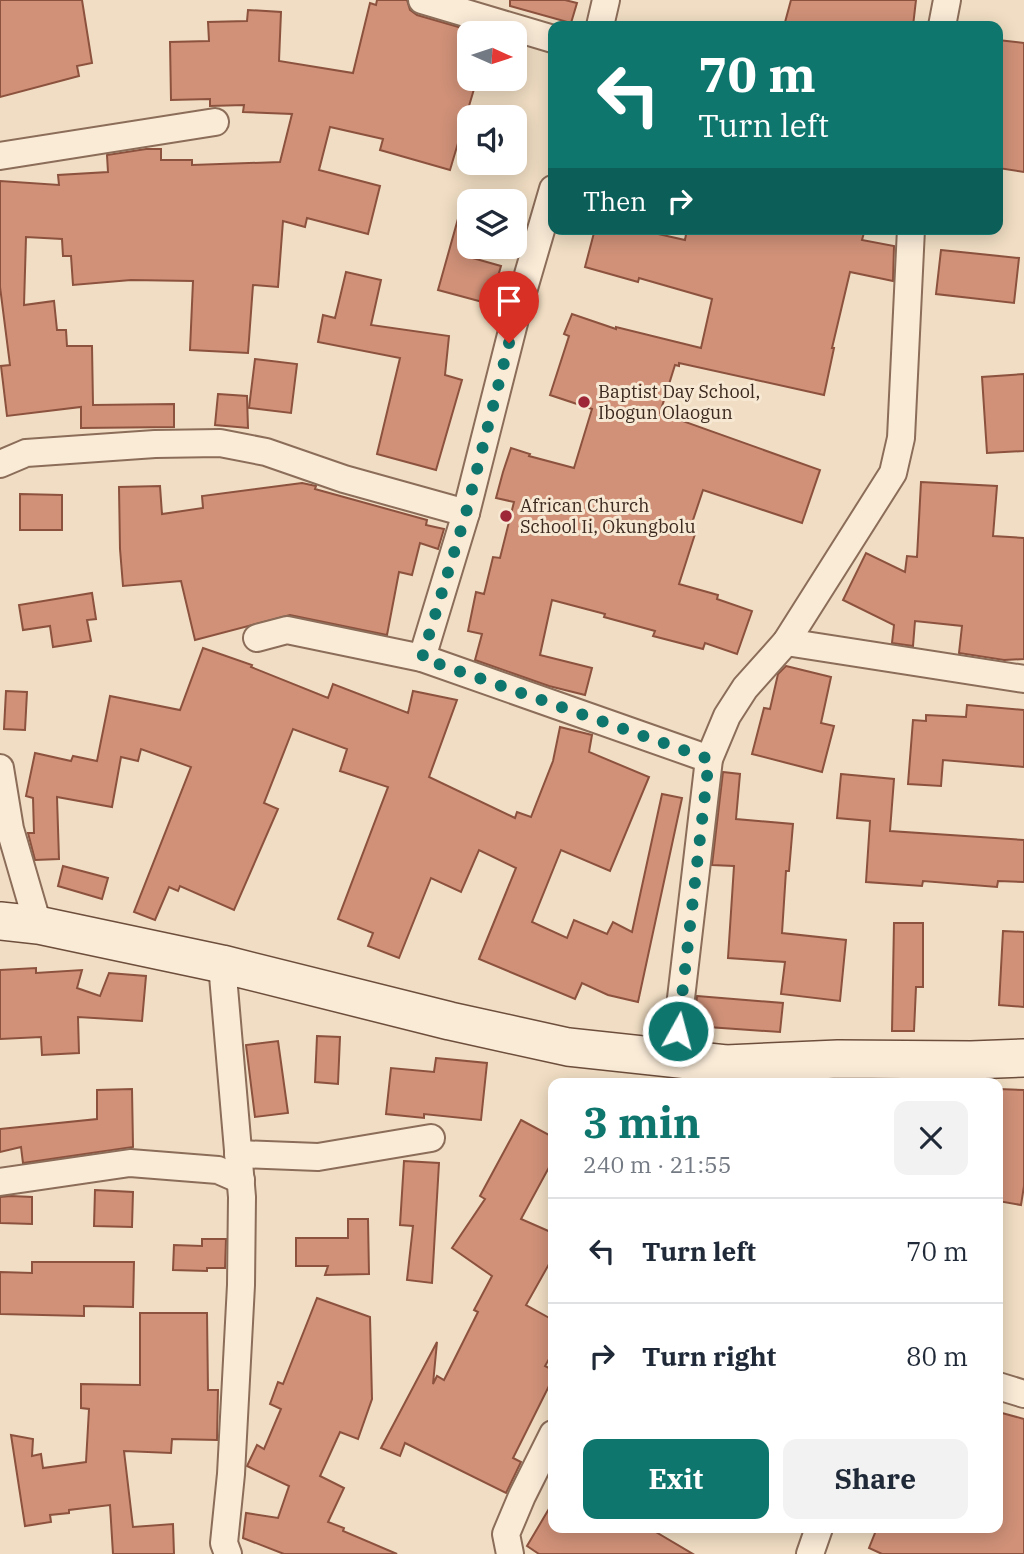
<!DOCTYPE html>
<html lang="en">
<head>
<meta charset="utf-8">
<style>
  :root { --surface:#fff; --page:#f2f2f3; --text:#1f2937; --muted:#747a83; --line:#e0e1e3; --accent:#0f766e }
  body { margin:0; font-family:"IBM Plex Serif",serif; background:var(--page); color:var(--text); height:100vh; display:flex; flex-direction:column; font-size:26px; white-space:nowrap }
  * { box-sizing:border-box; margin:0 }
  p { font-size:23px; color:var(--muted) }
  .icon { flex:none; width:38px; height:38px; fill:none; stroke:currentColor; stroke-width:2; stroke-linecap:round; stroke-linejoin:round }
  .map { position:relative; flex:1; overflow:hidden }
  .side { position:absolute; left:548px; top:1078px; width:455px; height:455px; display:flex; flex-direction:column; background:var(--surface); border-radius:14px; box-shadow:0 4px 18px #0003 }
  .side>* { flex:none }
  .top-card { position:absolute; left:548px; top:21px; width:455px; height:214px; border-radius:14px; box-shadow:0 4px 18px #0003; background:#0f766e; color:#fff; overflow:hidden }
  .needle { width:46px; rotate:93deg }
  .controls { position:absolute; left:457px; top:21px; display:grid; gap:14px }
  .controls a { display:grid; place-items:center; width:70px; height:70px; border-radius:14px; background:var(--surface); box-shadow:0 4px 18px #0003; font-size:35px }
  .pin { position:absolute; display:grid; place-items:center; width:60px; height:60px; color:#fff; margin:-72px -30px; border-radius:50% 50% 50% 0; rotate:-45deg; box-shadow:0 0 7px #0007 }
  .pin .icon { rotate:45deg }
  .me { position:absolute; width:77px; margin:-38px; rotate:7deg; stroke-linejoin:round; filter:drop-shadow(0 0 5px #0008) }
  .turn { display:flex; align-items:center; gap:24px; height:147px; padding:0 35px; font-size:32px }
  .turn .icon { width:91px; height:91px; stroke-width:2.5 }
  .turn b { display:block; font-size:49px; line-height:60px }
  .then { display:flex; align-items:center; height:66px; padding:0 35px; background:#0003; gap:14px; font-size:26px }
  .round { display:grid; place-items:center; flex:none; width:74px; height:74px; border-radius:14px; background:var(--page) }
  .summary { display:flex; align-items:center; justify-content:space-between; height:119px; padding:0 35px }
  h1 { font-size:42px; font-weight:700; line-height:52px; color:var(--accent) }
  .button { display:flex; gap:14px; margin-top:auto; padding:14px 35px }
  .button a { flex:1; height:80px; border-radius:14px; background:var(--accent); color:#fff; font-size:28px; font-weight:700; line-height:80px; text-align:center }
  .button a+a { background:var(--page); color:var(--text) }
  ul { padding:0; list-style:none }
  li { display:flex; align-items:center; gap:21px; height:105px; padding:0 35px; border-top:2px solid var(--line) }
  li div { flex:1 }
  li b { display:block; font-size:26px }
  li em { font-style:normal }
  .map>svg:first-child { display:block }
  .building { fill:#d09178; stroke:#8c523e; stroke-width:2 }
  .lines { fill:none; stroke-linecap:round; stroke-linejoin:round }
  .minor-casing { stroke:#8b6d59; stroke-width:30 }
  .secondary-casing { stroke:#6d4e3c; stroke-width:40 }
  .minor { stroke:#faebd7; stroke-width:26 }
  .secondary { stroke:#faebd7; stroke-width:37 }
  .route { stroke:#0f766e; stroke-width:12; stroke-dasharray:0 21.6 }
  .poi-dot { fill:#9d2637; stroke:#f7e8d3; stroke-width:2.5 }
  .labels { text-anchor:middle; stroke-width:6; stroke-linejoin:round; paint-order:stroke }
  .poi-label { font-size:18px; fill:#3b281e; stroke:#f7e8d3; text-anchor:start }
</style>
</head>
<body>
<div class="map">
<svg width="1024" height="1554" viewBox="0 0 1024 1554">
  <rect width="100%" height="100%" fill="#f0ddc3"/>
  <g class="building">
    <polygon points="0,0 82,0 92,63 77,66 79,76 0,97"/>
    <polygon points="377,0 407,0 410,10 417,15 469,30 469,79 477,79 450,170 380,150 383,139 330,127 319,170 380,186 368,234 307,218 305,227 283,221 278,287 253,285 248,353 190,350 193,281 131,280 73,285 71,256 63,256 62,239 26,237 24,305 54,301 57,330 66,330 67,346 92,346 93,405 174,404 174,427 81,428 81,407 7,416 1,366 10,365 0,287 0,181 59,185 58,175 108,172 107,155 146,149 161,149 161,160 192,160 192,165 280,162 292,114 243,112 244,105 210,106 210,99 171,100 170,42 209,41 208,22 247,21 248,10 281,12 279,61 353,73 370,3 376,5"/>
    <polygon points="510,0 565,0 577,3 571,23 510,6"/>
    <polygon points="791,0 916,0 913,26 784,26"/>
    <polygon points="998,40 1024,43 1024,172 998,168"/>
    <polygon points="463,201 469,202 469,257 501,266 490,304 438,290"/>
    <polygon points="595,229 636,229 685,240 687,229 865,229 862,240 894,246 893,281 850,272 832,348 834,348 824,395 679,363 679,366 675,365 660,413 820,470 802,523 703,490 690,529 696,531 679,584 718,595 717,599 752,611 737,654 705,643 703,649 653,636 655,631 604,617 605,614 552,600 540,655 592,668 585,695 549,686 475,660 482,634 468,631 476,592 484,594 493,557 500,558 514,502 496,498 503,472 511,448 530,454 529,456 574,468 592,409 550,395 569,336 564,334 572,314 616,329 616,327 701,348 712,299 639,278 638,282 585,267"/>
    <polygon points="941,250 1019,258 1014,303 936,294"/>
    <polygon points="346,272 381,280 371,325 449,336 445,375 462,380 436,470 377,454 400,358 318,342 323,315 335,318"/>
    <polygon points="255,359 297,364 291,413 249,408"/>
    <polygon points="1024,374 1024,451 987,453 982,377"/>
    <polygon points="218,394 247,396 248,428 215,425"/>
    <polygon points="921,482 997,486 993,536 1024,538 1024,659 1004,660 959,653 962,626 915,621 913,646 892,643 894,625 843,600 866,553 905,572 907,556 917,557"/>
    <polygon points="302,483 316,486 315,489 427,520 426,525 444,529 438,549 420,543 412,575 399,572 387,635 290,615 195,640 181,581 123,586 120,549 119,487 160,486 162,514 203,508 202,496"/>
    <polygon points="20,494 62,495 62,530 20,530"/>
    <polygon points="92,593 96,619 87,620 91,641 53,647 50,626 23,630 19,605"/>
    <polygon points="203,648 252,665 251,667 328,698 333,684 408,713 413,691 457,700 429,777 515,818 517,812 531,817 553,761 560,727 592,735 589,752 649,777 610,871 561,850 532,922 567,938 574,920 607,934 613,922 632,932 662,794 682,798 638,1002 608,995 582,983 575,999 479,959 516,868 479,850 461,892 431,878 399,958 368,946 373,933 338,919 388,787 340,771 347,749 293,729 264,803 278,809 234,910 180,886 178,891 169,887 155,920 134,912 191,767 141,749 138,761 121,757 112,807 57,797 59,859 35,860 28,833 34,833 33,798 26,796 35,753 71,761 73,756 97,761 110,696 180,710"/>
    <polygon points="786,666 831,677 821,723 834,726 822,772 752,754 764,708 770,709 778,674"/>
    <polygon points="6,691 27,692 25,730 4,729"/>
    <polygon points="967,705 1024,710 1024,767 943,760 941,786 908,784 913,720 926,721 926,715 966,717"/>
    <polygon points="723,772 740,774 736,819 793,824 789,871 786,871 782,933 846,940 840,1001 781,994 785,962 728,958 734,866 712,865"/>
    <polygon points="841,774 894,779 890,831 1024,840 1024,882 998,881 997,887 923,881 922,886 866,882 870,821 837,818"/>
    <polygon points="63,866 108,878 102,899 58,886"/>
    <polygon points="894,923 923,923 923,987 916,987 914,1031 892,1031"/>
    <polygon points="1003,931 1024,932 1024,1007 999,1005"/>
    <polygon points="36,968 36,973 82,970 77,988 100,996 109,973 146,976 142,1021 78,1017 79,1053 42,1055 41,1037 0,1039 0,970"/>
    <polygon points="697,996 783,1003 780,1032 694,1026"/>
    <polygon points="317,1036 340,1037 338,1084 315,1082"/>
    <polygon points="278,1041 288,1113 255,1117 246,1045"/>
    <polygon points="436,1058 487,1063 481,1120 424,1114 424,1118 386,1114 391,1068 434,1072"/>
    <polygon points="132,1089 133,1147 23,1163 21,1147 0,1152 0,1129 97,1119 97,1090"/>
    <polygon points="998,1089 1024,1090 1024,1186 1021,1205 998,1201"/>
    <polygon points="521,1120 553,1137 553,1160 521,1219 553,1233 553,1257 526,1305 553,1320 553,1352 545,1366 553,1370 553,1378 513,1458 521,1462 506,1493 405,1443 400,1456 381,1448 437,1342 433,1384 437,1376 444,1380 478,1312 474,1310 492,1276 452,1248 485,1199 480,1196"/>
    <polygon points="404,1161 439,1163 432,1283 407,1280 413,1226 400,1225"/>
    <polygon points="95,1190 133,1192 132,1227 94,1226"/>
    <polygon points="11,1196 32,1197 32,1224 0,1223 0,1197"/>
    <polygon points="348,1219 368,1219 369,1274 325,1275 328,1266 296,1266 296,1238 348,1238"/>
    <polygon points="202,1239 226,1239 225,1268 207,1268 207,1271 173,1270 174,1245 202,1246"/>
    <polygon points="32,1262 134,1262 133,1307 84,1306 84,1316 0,1314 0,1272 32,1273"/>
    <polygon points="317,1298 370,1317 372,1399 358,1439 340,1432 320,1476 344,1488 328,1522 344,1528 343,1531 397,1554 284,1554 243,1538 246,1513 278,1518 289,1486 247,1466 257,1445 264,1449 281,1409 270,1404 278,1382 283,1384"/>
    <polygon points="140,1313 207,1313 208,1390 218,1390 217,1440 172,1439 171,1453 124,1451 133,1527 173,1524 174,1554 113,1554 110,1505 69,1510 69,1513 50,1515 51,1522 25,1526 11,1435 33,1439 32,1456 41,1454 43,1468 86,1462 89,1409 81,1408 81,1384 140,1385"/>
    <polygon points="1002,1413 1024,1419 1024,1554 882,1554 869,1548 877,1528 998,1528 998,1427"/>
    <polygon points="553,1502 553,1528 649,1528 693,1554 539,1554 527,1546"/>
  </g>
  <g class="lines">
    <g class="minor-casing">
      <g id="minor">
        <polyline points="422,0 553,39"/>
        <polyline points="600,26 606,0"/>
        <polyline points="942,26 947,0"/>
        <polyline points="0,156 215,122"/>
        <polyline points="0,464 26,453 155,444 220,443 266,452 344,479 466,513"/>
        <polyline points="257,638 287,630 422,658 709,759"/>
        <polyline points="786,642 1024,679"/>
        <polyline points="422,658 466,513 515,319 553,189"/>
        <polyline points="0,768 10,829 38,925"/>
        <polyline points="222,964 242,1197 241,1285 231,1474 224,1543 228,1554"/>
        <polyline points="674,1058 709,759 727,716 745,688 786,642 893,473 901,438 911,229"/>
        <polyline points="238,1154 318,1157 431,1138"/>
        <polyline points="0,1182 130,1163 218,1170 241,1180"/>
        <polyline points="998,1386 1024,1394"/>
        <polyline points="510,1554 506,1534 522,1496 553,1434"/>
        <polyline points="810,1554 819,1528"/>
      </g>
    </g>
    <g class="secondary-casing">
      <polyline id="secondary" points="0,921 38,925 222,964 450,1021 568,1047 726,1064 838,1059 971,1060 1024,1058"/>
    </g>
    <use href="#minor" class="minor"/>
    <use href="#secondary" class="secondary"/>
  </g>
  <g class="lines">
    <polyline class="route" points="509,343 466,513 422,658 709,759 678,1031"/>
  </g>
  <g class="poi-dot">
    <circle cx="584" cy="402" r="7"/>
    <circle cx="506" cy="516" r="7"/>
  </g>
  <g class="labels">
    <g class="poi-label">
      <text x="598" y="398">Baptist Day School,<tspan x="598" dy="21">Ibogun Olaogun</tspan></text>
      <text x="520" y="512">African Church<tspan x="520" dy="21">School Ii, Okungbolu</tspan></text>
    </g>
  </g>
</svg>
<div class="controls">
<a><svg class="needle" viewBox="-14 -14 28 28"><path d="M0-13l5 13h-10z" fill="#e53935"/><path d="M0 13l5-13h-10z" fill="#747a83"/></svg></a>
<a><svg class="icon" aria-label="sound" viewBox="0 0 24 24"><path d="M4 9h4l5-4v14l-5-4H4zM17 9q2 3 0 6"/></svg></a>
<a><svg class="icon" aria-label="layers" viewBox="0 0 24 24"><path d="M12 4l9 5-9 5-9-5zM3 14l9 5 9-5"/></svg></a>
</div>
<div class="pin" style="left:509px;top:343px;background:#d93025"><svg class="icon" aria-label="arrive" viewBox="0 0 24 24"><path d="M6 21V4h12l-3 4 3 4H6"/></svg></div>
<svg class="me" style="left:678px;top:1031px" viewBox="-20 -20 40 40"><circle r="17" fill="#0f766e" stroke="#fff" stroke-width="3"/><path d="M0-11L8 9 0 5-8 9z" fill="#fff"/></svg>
<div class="top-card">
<div class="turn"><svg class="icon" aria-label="left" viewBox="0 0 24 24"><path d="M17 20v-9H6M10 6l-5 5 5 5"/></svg><div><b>70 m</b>Turn left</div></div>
<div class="then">Then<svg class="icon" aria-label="right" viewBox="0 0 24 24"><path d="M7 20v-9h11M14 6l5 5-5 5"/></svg></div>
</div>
<section class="side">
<div class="summary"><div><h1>3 min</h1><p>240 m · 21:55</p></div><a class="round"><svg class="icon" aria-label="close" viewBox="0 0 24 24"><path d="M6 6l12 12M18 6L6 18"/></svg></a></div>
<ul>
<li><svg class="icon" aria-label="left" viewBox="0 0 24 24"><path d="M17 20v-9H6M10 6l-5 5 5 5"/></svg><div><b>Turn left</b></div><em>70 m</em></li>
<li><svg class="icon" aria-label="right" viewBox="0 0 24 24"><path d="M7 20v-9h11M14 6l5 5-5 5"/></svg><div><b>Turn right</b></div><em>80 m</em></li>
</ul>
<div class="button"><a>Exit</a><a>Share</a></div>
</section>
</div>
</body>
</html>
